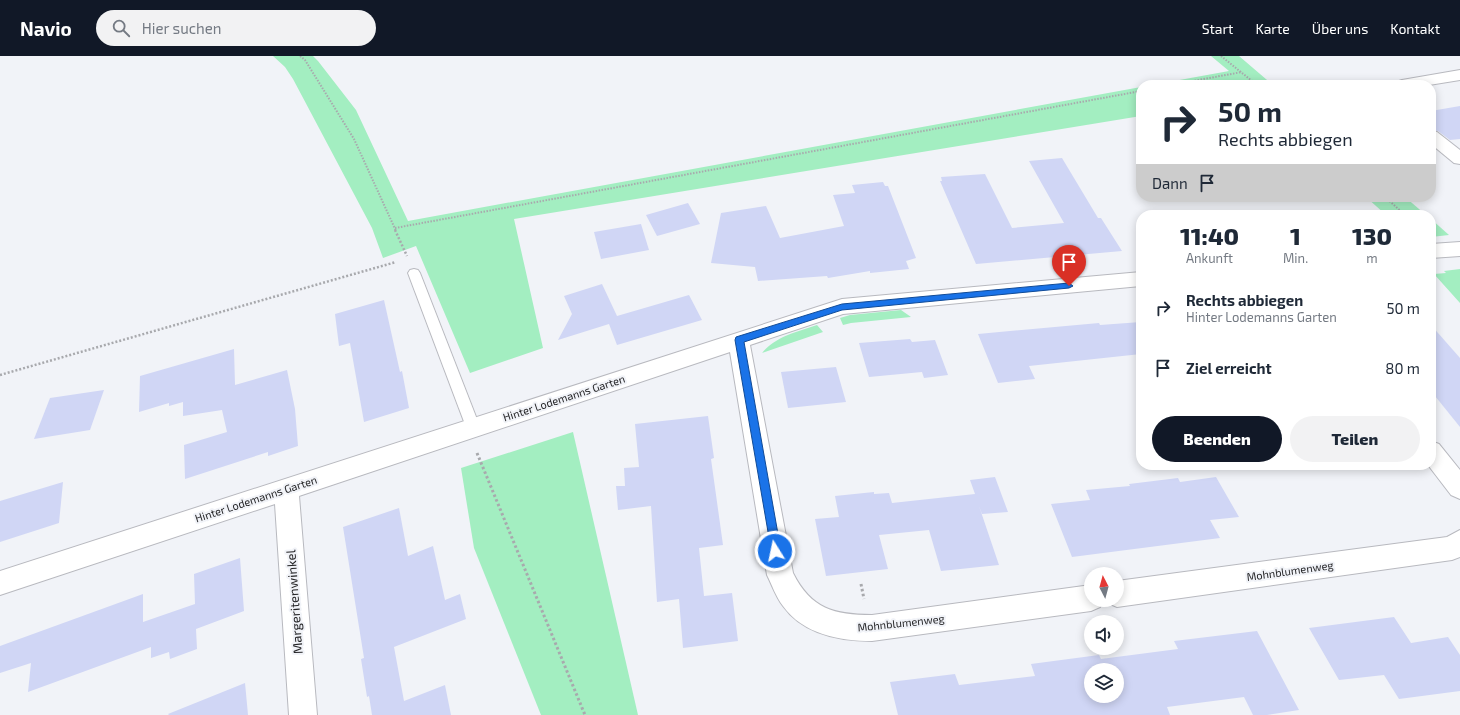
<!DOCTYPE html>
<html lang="de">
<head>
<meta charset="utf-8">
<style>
  :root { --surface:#fff; --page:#f2f2f3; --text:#1f2937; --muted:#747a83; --accent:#111827 }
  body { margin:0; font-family:"Exo 2",sans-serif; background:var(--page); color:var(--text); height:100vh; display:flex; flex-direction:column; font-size:15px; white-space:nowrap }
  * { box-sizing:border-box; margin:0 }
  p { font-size:13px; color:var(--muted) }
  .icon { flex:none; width:22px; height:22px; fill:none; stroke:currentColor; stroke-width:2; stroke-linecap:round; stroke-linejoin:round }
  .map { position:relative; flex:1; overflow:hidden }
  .details { position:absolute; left:1136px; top:154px; width:300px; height:260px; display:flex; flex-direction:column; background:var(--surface); border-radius:16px; box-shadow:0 2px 10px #0003 }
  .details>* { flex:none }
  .hud { position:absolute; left:1136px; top:24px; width:300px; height:122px; border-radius:16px; box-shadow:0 2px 10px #0003; background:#fff; color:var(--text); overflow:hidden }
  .needle { width:26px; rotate:354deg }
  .fabs { position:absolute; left:1084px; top:511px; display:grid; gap:8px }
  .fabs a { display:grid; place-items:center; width:40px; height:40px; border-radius:50%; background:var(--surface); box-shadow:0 2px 10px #0003; font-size:20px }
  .pin { position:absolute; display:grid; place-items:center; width:34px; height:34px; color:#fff; margin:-41px -17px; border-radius:50% 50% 50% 0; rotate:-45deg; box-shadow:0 0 4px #0007 }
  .pin .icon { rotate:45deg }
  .me { position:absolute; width:44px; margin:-22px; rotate:350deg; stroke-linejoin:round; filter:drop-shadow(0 0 3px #0008) }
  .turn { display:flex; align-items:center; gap:14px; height:84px; padding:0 16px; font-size:18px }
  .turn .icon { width:52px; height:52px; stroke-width:2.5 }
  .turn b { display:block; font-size:28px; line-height:34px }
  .then { display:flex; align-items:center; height:38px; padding:0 16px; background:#0003; gap:8px; font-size:15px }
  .eta { display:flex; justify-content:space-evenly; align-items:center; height:68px; text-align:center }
  .eta b { font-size:24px; font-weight:800; line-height:28px }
  .primary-button { display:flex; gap:8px; margin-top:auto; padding:8px 16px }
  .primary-button a { flex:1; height:46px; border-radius:24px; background:var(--accent); color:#fff; font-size:16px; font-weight:800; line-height:46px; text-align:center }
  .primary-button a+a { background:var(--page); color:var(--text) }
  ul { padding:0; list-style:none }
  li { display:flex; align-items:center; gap:12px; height:60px; padding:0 16px }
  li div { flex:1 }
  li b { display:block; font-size:15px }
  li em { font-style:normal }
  header { display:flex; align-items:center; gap:24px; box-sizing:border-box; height:56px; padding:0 20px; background:var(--accent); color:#fff }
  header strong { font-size:19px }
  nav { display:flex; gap:22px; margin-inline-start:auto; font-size:14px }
  .search { width:280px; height:36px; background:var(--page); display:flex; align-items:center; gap:10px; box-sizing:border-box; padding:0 14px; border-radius:22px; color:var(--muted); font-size:15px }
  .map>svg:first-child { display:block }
  .green { fill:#a3eec1 }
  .building { fill:#d0d6f5; fill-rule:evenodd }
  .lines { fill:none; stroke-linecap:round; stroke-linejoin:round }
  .lane-casing { stroke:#b8b9bf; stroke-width:2 }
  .street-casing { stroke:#b8b9bf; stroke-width:2 }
  .path-far2 { stroke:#a8a9ad; stroke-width:2; stroke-dasharray:1.5 1.5; stroke-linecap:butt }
  .path-far1 { stroke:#a8a9ad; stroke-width:2.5; stroke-dasharray:2 2; stroke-linecap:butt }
  .path { stroke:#a8a9ad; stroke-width:3; stroke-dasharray:2.5 2.5; stroke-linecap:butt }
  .lane { fill:#fff; fill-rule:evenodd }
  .street { fill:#fff; fill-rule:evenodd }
  .route { fill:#1a73e8; stroke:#114b97 }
  .labels { text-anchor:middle; stroke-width:4; stroke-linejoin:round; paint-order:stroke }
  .street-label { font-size:11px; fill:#242426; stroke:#f1f3f8 }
  .near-street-label { font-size:13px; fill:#242426; stroke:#f1f3f8 }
</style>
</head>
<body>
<header>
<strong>Navio</strong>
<div class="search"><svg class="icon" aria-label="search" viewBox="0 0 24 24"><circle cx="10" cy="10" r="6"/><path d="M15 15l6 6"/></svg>Hier suchen</div>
<nav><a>Start</a><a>Karte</a><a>Über uns</a><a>Kontakt</a></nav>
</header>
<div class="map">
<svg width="1460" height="659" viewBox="0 0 1460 659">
  <rect width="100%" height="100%" fill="#f1f3f8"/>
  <g class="green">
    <polygon points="273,0 313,0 318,5 356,54 408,165 1141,31 1141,60 514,163 543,292 470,317 416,190 383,202 372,172 293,23 285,11"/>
    <polygon points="1211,0 1239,0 1273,29 1152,29 1229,15"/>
    <polygon points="1366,141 1405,141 1426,159 1386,159"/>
    <polygon points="1431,163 1449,179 1431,181"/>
    <polygon points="1460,213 1460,247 1434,218 1446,217 1444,215"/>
    <polygon points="901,254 911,261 851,267 843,269 840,262 850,259"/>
    <path d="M 817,269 L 823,276 L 762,297 C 776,280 797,276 817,269 Z"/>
    <polygon points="573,376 638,659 541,659 474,492 461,412"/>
  </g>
  <g class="building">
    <polygon points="1460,50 1460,83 1450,84 1438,75 1431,74 1431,55"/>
    <polygon points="1062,102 1098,162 1101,162 1122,195 976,208 940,125 942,125 941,121 985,118 1012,172 1064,167 1029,105"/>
    <polygon points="883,126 885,130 888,130 916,202 906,205 909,213 870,217 870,215 828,222 827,220 758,225 755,211 711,207 721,157 766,150 780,182 844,170 833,139 855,137 852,129"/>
    <polygon points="688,147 700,168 657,180 646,159"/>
    <polygon points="641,168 649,194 601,203 594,176"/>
    <polygon points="602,228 617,260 689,239 702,264 617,289 609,268 558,284 572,258 564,240"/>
    <polygon points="384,244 400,316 402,315 409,352 364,366 350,287 339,290 335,258"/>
    <polygon points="1141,266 1141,298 1029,310 1035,323 998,327 978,278 1099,267 1100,269"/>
    <polygon points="1431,269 1460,302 1460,371 1431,335"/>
    <polygon points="910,283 912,286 935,284 948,319 924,322 922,316 869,321 859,287"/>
    <polygon points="234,293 235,329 287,314 295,353 298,390 268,400 268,396 185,423 184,389 227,376 222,354 183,360 183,346 169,350 169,347 139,356 140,320"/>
    <polygon points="836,311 846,346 788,352 781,316"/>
    <polygon points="104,334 90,374 34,383 50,342"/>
    <polygon points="708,360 714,402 711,403 723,489 699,492 704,540 732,537 738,585 683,592 679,543 657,546 651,450 618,454 616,430 625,430 624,412 639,411 635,368"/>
    <polygon points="995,421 1008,456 982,458 979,450 999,509 941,515 929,474 879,479 888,513 826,520 815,463 839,461 835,440 874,436 874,438 889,437 892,447 975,438 970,424"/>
    <polygon points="1216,421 1239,461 1210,464 1220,482 1072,501 1051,448 1090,444 1086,434 1130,430 1129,428 1178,422 1180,426"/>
    <polygon points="63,426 59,467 0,486 0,445"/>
    <polygon points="399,452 408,500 433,490 445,544 460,538 466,563 394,591 404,645 445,629 451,659 372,659 369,640 367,641 361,603 364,602 343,471"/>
    <polygon points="240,502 244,555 196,573 197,593 170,603 169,596 151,602 151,591 28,636 31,607 0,617 0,590 143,538 143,566 195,548 194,518"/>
    <polygon points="1394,561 1411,587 1448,581 1460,599 1460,635 1399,643 1384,619 1339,624 1309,572"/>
    <path d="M 1257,575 L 1299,654 L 1267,659 L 1253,659 L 1244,641 L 1167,651 L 1170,659 L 898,659 L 890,626 L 955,618 L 959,629 L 1035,620 L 1031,608 L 1099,599 L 1101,603 L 1178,593 L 1174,585 ZM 1091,614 L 1117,614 L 1117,640 L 1091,640 Z"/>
    <polygon points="245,627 248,659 169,659 168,658"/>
  </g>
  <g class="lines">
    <g class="lane-casing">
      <polygon id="lane" points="414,213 418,214 420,217 480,371 478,375 473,377 468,375 466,371 408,217 410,214"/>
    </g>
    <g class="street-casing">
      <g id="street">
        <polygon points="1460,14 1460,24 1429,29 1394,29 1396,26 1402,24"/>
        <polygon points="1431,75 1437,76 1460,94 1460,108 1454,107 1431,88"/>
        <polygon points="1460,186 1460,200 1431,202 1431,188"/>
        <path d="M 1141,216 L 1141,230 L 843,258 L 750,289 L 793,517 C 811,553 834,559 872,559 L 1091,529 L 1091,544 L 1103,544 L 1100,551 L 1091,555 L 872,585 C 839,585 803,578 783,550 C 776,541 772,529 767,519 L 730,296 L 299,440 L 317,659 L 289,659 L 275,448 L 0,539 L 0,515 L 842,243 Z"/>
        <polygon points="1431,385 1439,388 1460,414 1460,443 1451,439 1428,409 1431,409"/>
        <polygon points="1460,474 1460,501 1452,504 1117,551 1108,547 1106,544 1117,544 1117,525 1447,481"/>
      </g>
    </g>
    <g class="path-far2">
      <polyline points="300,0 305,4 354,83 396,175"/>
      <polyline points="1221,0 1257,29"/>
      <polyline points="1171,29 1242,16"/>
      <polyline points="1385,141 1405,159"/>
      <polyline points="395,172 1141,35"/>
    </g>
    <g class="path-far1">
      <polyline points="395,174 407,200"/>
      <polyline points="0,319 396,206"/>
    </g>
    <g class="path">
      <polyline points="477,397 585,659"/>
      <polyline points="861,528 864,543"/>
    </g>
    <use href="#lane" class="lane"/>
    <use href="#street" class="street"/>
  </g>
  <polygon class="route" points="1069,227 1073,230 1069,232 842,254 744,286 781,495 779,499 775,500 772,499 735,284 736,281 842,248"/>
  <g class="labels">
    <g class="street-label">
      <text transform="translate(564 342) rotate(-18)" y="4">Hinter Lodemanns Garten</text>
      <text transform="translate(256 443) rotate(-18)" y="4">Hinter Lodemanns Garten</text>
      <text transform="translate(1290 515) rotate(-8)" y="4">Mohnblumenweg</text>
      <text transform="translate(901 567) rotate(-6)" y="4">Mohnblumenweg</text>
    </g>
    <g class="near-street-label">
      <text transform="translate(294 546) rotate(-94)" y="5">Margeritenwinkel</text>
    </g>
  </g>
</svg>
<div class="fabs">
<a><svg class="needle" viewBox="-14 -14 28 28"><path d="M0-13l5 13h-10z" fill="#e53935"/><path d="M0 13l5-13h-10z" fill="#747a83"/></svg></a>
<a><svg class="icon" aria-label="sound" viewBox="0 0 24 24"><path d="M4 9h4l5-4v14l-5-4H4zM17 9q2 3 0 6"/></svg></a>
<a><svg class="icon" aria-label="layers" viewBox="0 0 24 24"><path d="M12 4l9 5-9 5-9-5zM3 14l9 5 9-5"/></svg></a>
</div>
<div class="pin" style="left:1069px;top:230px;background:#d93025"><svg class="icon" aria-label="arrive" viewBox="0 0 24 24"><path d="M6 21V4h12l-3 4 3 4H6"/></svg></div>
<svg class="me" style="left:775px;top:495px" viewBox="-20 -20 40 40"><circle r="17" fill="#1a73e8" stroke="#fff" stroke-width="3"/><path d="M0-11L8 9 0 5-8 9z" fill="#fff"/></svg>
<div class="hud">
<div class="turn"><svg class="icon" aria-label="right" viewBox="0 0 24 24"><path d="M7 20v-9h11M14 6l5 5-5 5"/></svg><div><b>50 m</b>Rechts abbiegen</div></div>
<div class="then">Dann<svg class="icon" aria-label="arrive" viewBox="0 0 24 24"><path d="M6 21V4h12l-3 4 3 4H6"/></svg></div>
</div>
<section class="details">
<div class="eta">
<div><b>11:40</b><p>Ankunft</p></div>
<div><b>1</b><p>Min.</p></div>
<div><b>130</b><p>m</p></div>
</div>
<ul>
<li><svg class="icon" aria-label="right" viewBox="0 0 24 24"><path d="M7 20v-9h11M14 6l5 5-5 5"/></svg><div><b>Rechts abbiegen</b><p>Hinter Lodemanns Garten</p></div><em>50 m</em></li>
<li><svg class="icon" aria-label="arrive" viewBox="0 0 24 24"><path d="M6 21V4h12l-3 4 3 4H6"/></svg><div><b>Ziel erreicht</b></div><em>80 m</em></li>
</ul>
<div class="primary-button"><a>Beenden</a><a>Teilen</a></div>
</section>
</div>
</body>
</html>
